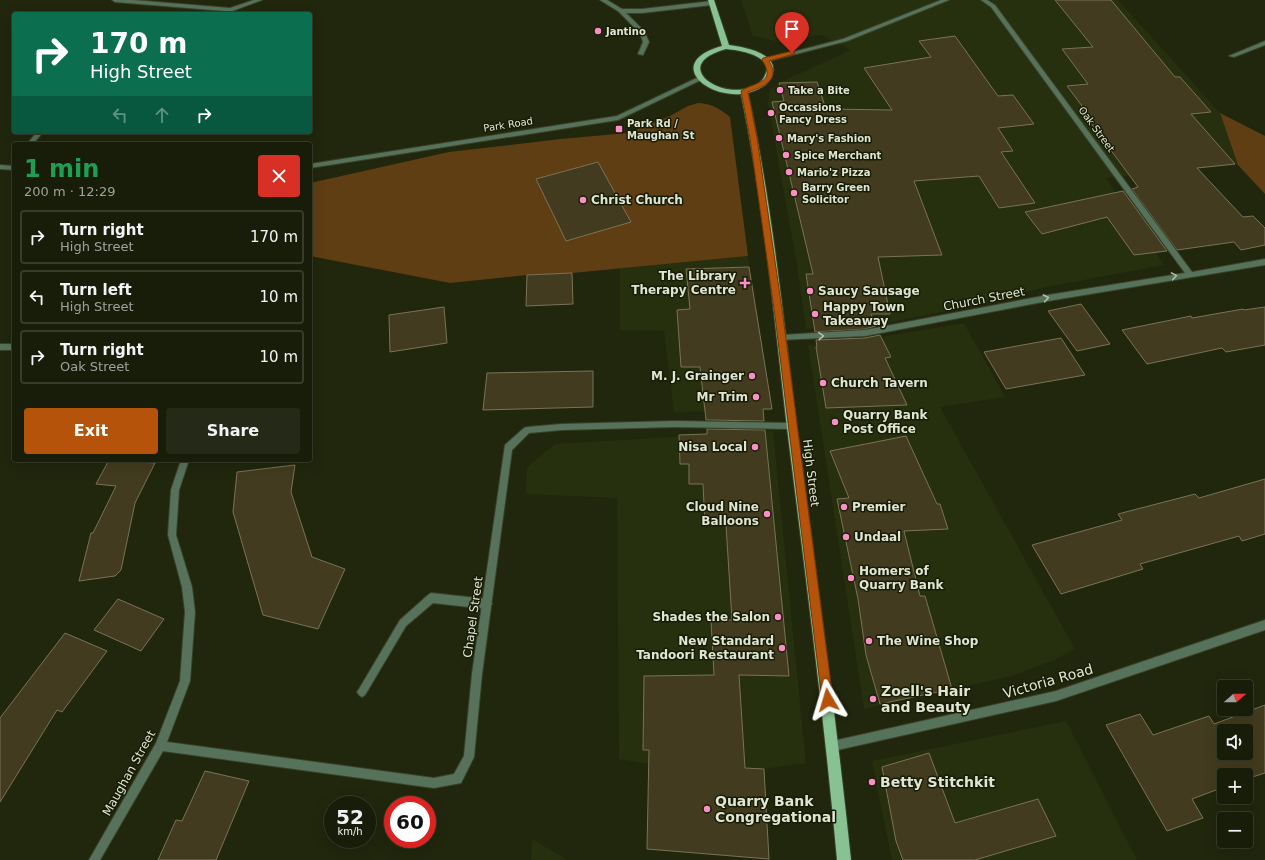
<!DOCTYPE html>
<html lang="en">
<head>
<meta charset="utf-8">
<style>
  :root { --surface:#181d0a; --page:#252a18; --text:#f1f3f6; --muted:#9fa29c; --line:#363b2b; --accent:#b45309 }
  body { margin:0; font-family:"DejaVu Sans",sans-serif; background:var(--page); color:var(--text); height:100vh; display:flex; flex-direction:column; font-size:15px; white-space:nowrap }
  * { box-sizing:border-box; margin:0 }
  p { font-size:13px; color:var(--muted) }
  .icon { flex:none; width:22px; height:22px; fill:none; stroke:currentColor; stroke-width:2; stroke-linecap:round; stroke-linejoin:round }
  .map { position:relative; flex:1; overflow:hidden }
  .panel { position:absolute; left:12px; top:142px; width:300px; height:320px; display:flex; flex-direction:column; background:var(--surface); border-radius:4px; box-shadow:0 4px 16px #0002,0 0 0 1px var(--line) }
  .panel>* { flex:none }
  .banner { position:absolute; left:12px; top:12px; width:300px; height:122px; border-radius:4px; box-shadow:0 4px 16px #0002,0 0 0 1px var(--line); background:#0b6e4f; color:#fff; overflow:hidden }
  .needle { width:26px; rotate:69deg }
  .controls { position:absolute; left:1217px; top:680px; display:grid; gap:8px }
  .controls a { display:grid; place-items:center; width:36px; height:36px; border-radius:4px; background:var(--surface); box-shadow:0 4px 16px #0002,0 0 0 1px var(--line); font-size:20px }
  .speed { position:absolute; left:324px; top:796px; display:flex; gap:8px; font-size:20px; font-weight:700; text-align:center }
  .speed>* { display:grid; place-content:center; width:52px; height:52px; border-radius:50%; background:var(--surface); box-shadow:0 4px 16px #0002,0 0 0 1px var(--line); line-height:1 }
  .speed small { font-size:10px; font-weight:400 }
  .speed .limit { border:6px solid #d22; background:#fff; color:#111 }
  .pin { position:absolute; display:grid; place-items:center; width:34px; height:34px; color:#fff; margin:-41px -17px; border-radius:50% 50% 50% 0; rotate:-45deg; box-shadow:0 0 4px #0007 }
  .pin .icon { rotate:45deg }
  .me { position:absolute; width:44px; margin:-22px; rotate:353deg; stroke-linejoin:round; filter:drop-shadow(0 0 3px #0008) }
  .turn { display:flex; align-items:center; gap:14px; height:84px; padding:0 12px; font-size:18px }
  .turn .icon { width:52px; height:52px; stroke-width:2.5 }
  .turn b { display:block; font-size:28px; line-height:34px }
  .lanes { display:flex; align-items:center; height:38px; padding:0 12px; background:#0003; justify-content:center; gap:20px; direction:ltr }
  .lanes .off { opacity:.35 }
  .round { display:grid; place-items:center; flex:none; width:42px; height:42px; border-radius:4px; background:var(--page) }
  .head { display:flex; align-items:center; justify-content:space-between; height:68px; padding:0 12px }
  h1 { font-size:24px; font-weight:700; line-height:30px; color:#1e9e55 }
  .primary-button { display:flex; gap:8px; margin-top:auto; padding:8px 12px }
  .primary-button a { flex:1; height:46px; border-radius:4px; background:var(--accent); color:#fff; font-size:16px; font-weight:700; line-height:46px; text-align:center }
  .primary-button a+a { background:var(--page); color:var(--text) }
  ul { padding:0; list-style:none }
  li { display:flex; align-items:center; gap:12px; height:54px; margin:0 8px 6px; padding:0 4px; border:2px solid var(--line); border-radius:4px }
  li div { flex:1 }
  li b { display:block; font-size:15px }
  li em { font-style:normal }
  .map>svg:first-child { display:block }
  .built { fill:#262f0e }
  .green { fill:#603e13 }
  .building { fill:#423b1f; stroke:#7a7356; fill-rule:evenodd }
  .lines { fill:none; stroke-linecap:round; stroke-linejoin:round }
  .service-casing { stroke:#3b4229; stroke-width:2 }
  .minor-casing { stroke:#3b4229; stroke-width:2 }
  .tertiary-casing { stroke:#3b4229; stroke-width:2 }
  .primary-casing { stroke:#3b4229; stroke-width:2 }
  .service { fill:#57725b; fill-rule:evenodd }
  .minor { fill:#57725b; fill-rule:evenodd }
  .tertiary { fill:#57725b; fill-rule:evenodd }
  .primary { fill:#88c292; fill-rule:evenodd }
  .oneway { stroke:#b0bdab }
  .route { fill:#b45309; stroke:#753606 }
  .poi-dot { fill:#fa8fc7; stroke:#171d04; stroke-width:1.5 }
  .labels { text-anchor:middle; stroke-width:3; stroke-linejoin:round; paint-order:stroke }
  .far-poi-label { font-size:10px; font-weight:bold; fill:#e0e5d6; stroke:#171d04; text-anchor:start }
  .far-street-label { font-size:10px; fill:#e0e5d6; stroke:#171d04 }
  .poi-label { font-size:12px; font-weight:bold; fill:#e0e5d6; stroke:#171d04; text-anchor:start }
  .street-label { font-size:12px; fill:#e0e5d6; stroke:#171d04 }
  .near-street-label { font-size:14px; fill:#e0e5d6; stroke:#171d04 }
  .near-poi-label { font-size:14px; font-weight:bold; fill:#e0e5d6; stroke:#171d04; text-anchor:start }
</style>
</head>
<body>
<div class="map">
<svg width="1265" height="860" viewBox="0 0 1265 860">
  <rect width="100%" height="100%" fill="#20270d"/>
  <g class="built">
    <polygon points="741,0 1121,0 1119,1 1220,113 1238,165 1106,178 1164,265 1047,287 951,310 865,327 806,329 797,265 768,104 770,90 779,83 851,50 821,35 779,42 753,36"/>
    <polygon points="748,256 769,404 771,409 770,411 674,412 664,331 620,330 620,268"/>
    <polygon points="964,323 1005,397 940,407 1075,649 1052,661 1012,676 864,709 808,345 868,339"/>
    <polygon points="773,431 806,763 764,769 649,764 619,759 617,498 526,494 527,467 555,444"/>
    <polygon points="1066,721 1137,860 892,860 872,761"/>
    <polygon points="532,839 567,860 531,860"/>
  </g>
  <g class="green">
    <path d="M 698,103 C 712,104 719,108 730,117 L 748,256 L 572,273 L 527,275 L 450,283 L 310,256 L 310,183 L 449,152 L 561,139 L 628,133 L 670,116 L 688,106 Z"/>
    <polygon points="1220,113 1265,136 1265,194 1238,165"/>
  </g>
  <g class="building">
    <polygon points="1055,0 1111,0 1175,77 1180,77 1211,112 1191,114 1235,164 1197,168 1243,217 1253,216 1265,228 1265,245 1241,250 1234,242 1177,250 1132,189 1138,187 1082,111 1085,110 1067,86 1088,84 1062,49 1093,47"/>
    <polygon points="955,36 998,96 1013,95 1034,124 998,128 1013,151 1001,152 1035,203 999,208 979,176 914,181 942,255 878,257 890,314 871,314 876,326 865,329 815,332 806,274 813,274 772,102 784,101 779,83 817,82 826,109 892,110 864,68 931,57 919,41"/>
    <polygon points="598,162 631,222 566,241 536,179"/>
    <polygon points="1123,191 1167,251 1134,255 1107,217 1042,234 1025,212"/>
    <polygon points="749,267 772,409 763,409 764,421 706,420 700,367 681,367 677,310 690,309 686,269"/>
    <polygon points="572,273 573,304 526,306 527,275"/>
    <polygon points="1081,304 1110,344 1077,351 1048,311"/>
    <polygon points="444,307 447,343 390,352 389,315"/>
    <polygon points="1265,307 1265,345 1226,352 1222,348 1147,364 1122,330 1191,316 1192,318 1243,309 1244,310"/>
    <polygon points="880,335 891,357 885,358 907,405 826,408 816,347 817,347 816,340 865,338"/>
    <polygon points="1061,338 1085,375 1006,389 984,352"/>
    <polygon points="593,371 593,407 483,410 487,373"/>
    <polygon points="707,429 765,430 789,676 739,675 745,768 764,769 769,859 647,849 649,750 643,750 644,676 714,675 711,620 732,620 726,525 705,524 703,484 689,484 689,464 680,464 679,435 707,434"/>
    <polygon points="906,436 937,504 940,504 948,529 904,531 920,596 925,596 952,689 880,704 866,655 858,599 837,499 849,498 830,451"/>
    <polygon points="109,460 155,463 135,503 121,570 115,576 79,581 91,533 93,533 116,486 96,484"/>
    <polygon points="295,465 291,492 312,557 345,569 318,629 263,615 233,512 237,472"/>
    <polygon points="1265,479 1265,534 1242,541 1239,536 1140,564 1143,569 1061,594 1032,545 1122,520 1118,514 1195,494 1199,498"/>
    <polygon points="118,599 164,619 141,651 94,630"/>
    <polygon points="65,633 107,651 62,712 57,710 0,802 0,718"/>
    <path d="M 1265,705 L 1265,773 L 1246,779 L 1246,775 L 1224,775 L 1224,787 L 1192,799 L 1203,818 L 1167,831 L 1106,725 L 1140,714 L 1153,735 L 1209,716 L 1214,724 ZM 1224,731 L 1246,731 L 1246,753 L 1224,753 Z"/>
    <polygon points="929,753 955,823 1038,799 1056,836 975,860 903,860 896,841 882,767"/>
    <polygon points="205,771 249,781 216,860 158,860 176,820 182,821"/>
  </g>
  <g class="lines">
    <g class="service-casing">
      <g id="service">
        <polygon points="619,10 623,10 644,31 649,42 643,55 638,54 643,42 640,33 619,12"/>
        <polygon points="431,593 487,599 490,601 492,604 490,607 487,609 433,603 406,626 365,695 362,697 359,695 357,692 359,689 400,620 428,595"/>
      </g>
    </g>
    <g class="minor-casing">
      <g id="minor">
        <polygon points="112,0 133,0 230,8 254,0 262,0 227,13 224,11 115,2"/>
        <polygon points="600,0 607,0 622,9 642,9 712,1 715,3 712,5 642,13 621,13"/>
        <polygon points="941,0 949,0 847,41 765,62 762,60 843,39"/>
        <polygon points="981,0 987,0 995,5 1192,272 1265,259 1265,265 1048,301 865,336 779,340 778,338 779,336 782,335 865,330 1048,295 1185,273 991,7"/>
        <polygon points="1265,41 1265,45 1234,57 1229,56"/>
        <polygon points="37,132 43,132 33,144 27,144"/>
        <rect x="0" y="344" width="14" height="6"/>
        <polygon points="674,421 792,423 795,424 796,426 795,428 792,429 674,427 562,430 529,433 512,450 482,674 474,757 461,783 434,788 163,751 100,860 89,860 156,743 180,681 185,612 182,587 168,535 171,490 181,460 189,460 179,490 176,535 192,587 195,612 190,681 167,742 434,778 454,774 464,756 472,674 505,445 524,428 527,427 562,424"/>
        <polygon points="1265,620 1265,630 1056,701 833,751 829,750 828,746 829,742 833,741 1056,691"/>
      </g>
    </g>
    <g class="tertiary-casing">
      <g id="tertiary">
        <polygon points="701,76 704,78 703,79 618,120 310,168 310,164 617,116"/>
        <polygon points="0,165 14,166 14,170 0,169"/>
      </g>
    </g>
    <g class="primary-casing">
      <path id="primary" d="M 708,0 L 714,0 L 729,45 C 745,47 783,54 771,78 C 766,87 757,90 748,93 C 772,203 783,316 797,428 C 816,572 836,715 851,860 L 837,860 C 824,716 805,572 787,428 C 774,317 764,204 741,94 C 702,97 667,61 722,46 ZM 726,49 C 739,50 775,56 765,75 C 763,81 757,85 752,87 C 720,100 669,65 726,49 Z"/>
    </g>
    <use href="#service" class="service"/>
    <use href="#minor" class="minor"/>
    <use href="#tertiary" class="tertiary"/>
    <use href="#primary" class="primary"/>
  </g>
  <defs><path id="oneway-chevron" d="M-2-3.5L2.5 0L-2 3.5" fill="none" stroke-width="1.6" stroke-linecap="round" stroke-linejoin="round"/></defs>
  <g class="oneway">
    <use href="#oneway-chevron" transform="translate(1174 276) rotate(-10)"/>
    <use href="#oneway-chevron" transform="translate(1046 298) rotate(-11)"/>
    <use href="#oneway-chevron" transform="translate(821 336) rotate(-3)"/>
  </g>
  <path class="route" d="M 792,51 L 795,53 L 794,54 L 769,61 C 781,80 763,87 748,92 L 757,138 L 783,316 L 833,700 L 831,704 L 828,706 L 824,704 L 822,700 L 775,316 L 750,138 L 741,91 C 753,82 778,84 762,60 L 763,58 Z"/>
  <g class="poi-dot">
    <circle cx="598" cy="31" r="4"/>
    <circle cx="780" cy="90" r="4"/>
    <circle cx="771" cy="113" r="4"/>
    <rect x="615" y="125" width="8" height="8" rx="2"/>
    <circle cx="779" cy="138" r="4"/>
    <circle cx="786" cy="155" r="4"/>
    <circle cx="789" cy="172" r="4"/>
    <circle cx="794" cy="193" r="4"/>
    <circle cx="583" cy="200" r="4"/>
    <path d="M743 277h4v4h4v4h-4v4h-4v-4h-4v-4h4z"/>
    <circle cx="810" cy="291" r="4"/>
    <circle cx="815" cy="314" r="4"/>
    <circle cx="752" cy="376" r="4"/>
    <circle cx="823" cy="383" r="4"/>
    <circle cx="756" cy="397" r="4"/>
    <circle cx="835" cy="422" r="4"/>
    <circle cx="755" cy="447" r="4"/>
    <circle cx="844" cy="507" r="4"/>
    <circle cx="767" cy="514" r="4"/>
    <circle cx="846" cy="537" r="4"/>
    <circle cx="851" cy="578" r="4"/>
    <circle cx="778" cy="617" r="4"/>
    <circle cx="869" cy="641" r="4"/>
    <circle cx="782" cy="648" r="4"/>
    <circle cx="873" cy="699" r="4"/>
    <circle cx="872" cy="782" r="4"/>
    <circle cx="707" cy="809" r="4"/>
  </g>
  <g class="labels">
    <g class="far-poi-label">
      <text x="606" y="35">Jantino</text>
      <text x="788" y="94">Take a Bite</text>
      <text x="779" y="111">Occassions<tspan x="779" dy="12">Fancy Dress</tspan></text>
      <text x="627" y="127">Park Rd /<tspan x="627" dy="12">Maughan St</tspan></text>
      <text x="787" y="142">Mary's Fashion</text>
      <text x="794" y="159">Spice Merchant</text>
      <text x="797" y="176">Mario'z Pizza</text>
      <text x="802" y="191">Barry Green<tspan x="802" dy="12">Solicitor</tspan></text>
    </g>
    <g class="far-street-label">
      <text transform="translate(508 124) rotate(-9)" y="4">Park Road</text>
      <text transform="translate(1097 129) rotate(54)" y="4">Oak Street</text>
    </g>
    <g class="poi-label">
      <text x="591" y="204">Christ Church</text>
      <text x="736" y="280" text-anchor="end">The Library<tspan x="736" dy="14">Therapy Centre</tspan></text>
      <text x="818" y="295">Saucy Sausage</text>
      <text x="823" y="311">Happy Town<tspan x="823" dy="14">Takeaway</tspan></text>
      <text x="744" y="380" text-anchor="end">M. J. Grainger</text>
      <text x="831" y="387">Church Tavern</text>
      <text x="748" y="401" text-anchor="end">Mr Trim</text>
      <text x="843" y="419">Quarry Bank<tspan x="843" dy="14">Post Office</tspan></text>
      <text x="747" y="451" text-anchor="end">Nisa Local</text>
      <text x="759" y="511" text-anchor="end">Cloud Nine<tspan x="759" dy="14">Balloons</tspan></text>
      <text x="852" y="511">Premier</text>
      <text x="854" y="541">Undaal</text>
      <text x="859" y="575">Homers of<tspan x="859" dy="14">Quarry Bank</tspan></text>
      <text x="770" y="621" text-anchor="end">Shades the Salon</text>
      <text x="774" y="645" text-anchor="end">New Standard<tspan x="774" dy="14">Tandoori Restaurant</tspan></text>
      <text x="877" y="645">The Wine Shop</text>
    </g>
    <g class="street-label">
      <text transform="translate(984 299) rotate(-11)" y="4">Church Street</text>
      <text transform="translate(811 473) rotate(83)" y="4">High Street</text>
      <text transform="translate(473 617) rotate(-82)" y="4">Chapel Street</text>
      <text transform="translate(129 773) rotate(-61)" y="4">Maughan Street</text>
    </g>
    <g class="near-street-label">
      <text transform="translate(1048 681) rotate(-16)" y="5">Victoria Road</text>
    </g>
    <g class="near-poi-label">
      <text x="881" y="696">Zoell's Hair<tspan x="881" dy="16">and Beauty</tspan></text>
      <text x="880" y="787">Betty Stitchkit</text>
      <text x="715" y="806">Quarry Bank<tspan x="715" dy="16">Congregational</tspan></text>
    </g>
  </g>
</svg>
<div class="controls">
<a><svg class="needle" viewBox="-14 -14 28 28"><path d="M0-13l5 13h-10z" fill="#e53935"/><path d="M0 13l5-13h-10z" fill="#9fa29c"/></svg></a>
<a><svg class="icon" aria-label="sound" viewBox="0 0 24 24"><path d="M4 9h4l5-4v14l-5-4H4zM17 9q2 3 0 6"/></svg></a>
<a>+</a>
<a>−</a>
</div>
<div class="speed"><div>52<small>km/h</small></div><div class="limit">60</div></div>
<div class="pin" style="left:792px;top:53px;background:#d93025"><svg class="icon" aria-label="arrive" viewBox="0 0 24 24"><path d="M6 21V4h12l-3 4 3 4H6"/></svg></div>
<svg class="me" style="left:828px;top:700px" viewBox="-20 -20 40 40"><path d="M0-17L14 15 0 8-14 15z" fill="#b45309" stroke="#fff" stroke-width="4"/></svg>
<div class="banner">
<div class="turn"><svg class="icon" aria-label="right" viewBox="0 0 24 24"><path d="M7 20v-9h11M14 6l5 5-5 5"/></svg><div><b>170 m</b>High Street</div></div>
<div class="lanes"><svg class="icon off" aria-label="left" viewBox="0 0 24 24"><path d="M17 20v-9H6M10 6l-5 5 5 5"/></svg><svg class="icon off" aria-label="ahead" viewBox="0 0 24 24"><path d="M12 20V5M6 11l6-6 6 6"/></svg><svg class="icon" aria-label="right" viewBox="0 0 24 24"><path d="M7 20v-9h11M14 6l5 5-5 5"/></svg></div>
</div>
<section class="panel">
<div class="head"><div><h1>1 min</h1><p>200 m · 12:29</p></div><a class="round" style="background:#d93025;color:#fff"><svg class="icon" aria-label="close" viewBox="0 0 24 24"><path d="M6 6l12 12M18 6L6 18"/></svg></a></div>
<ul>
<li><svg class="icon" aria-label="right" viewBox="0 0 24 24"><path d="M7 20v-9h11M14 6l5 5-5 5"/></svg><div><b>Turn right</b><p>High Street</p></div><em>170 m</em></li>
<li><svg class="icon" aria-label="left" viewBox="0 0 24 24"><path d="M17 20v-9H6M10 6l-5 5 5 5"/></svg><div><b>Turn left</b><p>High Street</p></div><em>10 m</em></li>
<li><svg class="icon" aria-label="right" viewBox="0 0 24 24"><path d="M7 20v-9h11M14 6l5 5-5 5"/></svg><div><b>Turn right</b><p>Oak Street</p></div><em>10 m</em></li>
</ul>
<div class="primary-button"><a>Exit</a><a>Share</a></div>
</section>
</div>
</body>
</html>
